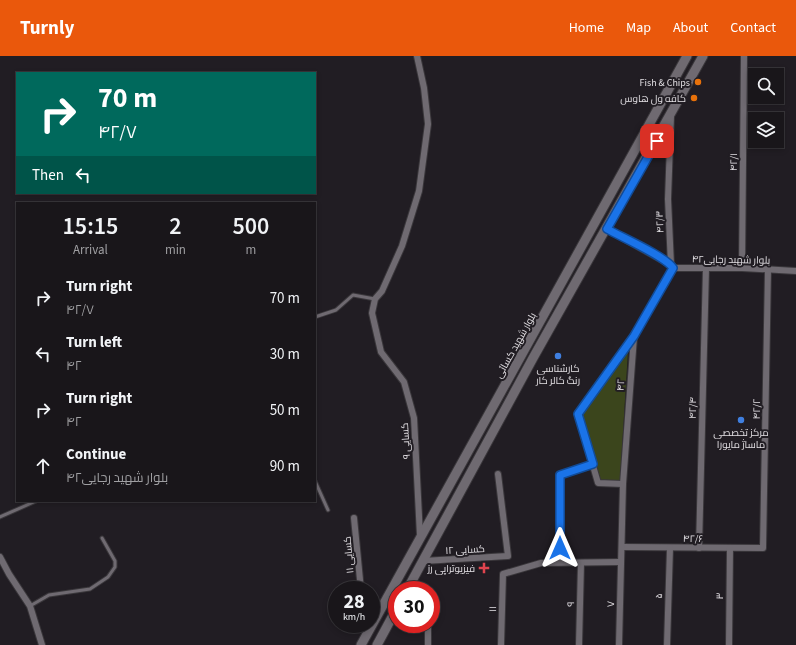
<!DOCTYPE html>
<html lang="en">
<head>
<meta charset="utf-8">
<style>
  :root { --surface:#19161a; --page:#221f23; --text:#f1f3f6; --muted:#9f9fa2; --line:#373539; --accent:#ea580c }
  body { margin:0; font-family:"Source Sans 3",Cairo,sans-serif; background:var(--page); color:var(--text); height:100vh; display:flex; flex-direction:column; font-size:15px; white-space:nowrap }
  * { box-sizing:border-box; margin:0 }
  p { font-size:13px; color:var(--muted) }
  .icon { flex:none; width:22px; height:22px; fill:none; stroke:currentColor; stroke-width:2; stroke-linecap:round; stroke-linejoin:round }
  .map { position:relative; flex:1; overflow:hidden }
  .sheet { position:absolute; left:16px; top:146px; width:300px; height:300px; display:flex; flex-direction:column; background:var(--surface); border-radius:0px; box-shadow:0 2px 6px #0003,0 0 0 1px var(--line) }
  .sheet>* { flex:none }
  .top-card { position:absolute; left:16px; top:16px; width:300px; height:122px; border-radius:0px; box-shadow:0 2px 6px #0003,0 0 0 1px var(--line); background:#00695c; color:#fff; overflow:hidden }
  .controls { position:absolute; left:748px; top:12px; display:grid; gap:8px }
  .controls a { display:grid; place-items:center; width:36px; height:36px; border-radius:0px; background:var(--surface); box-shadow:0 2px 6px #0003,0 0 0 1px var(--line); font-size:20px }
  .speed { position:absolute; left:328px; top:525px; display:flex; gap:8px; font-size:20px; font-weight:700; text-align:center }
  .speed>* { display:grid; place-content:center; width:52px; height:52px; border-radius:50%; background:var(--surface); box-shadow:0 2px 6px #0003,0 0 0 1px var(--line); line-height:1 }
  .speed small { font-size:10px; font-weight:400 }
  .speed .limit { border:6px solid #d22; background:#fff; color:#111 }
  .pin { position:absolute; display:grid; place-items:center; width:34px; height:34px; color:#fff; margin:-17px; border-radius:8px; box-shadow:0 2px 6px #0006 }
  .me { position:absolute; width:44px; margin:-22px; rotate:0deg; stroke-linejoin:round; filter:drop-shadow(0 0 3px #0008) }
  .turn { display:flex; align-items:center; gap:14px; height:84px; padding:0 16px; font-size:18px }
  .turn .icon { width:52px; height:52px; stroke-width:2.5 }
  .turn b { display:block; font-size:28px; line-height:34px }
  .then { display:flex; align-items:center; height:38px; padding:0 16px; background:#0003; gap:8px; font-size:15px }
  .eta { display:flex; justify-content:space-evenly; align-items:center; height:68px; text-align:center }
  .eta b { font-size:24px; font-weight:600; line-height:28px }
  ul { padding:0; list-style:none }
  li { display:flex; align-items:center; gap:12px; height:56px; padding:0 16px }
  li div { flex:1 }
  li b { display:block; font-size:15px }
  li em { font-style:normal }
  header { display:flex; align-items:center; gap:24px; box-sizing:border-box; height:56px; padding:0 20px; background:var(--accent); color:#fff }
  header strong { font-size:19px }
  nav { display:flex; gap:22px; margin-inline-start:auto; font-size:14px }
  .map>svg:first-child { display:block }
  .green { fill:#3b451c }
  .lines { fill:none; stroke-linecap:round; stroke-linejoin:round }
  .service-casing { stroke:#3a373b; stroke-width:5 }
  .minor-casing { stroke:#3a373b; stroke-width:8 }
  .secondary-casing { stroke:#3a373b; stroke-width:11 }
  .service { stroke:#6f6a71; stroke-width:3 }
  .minor { stroke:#6f6a71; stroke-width:6 }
  .secondary { stroke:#6f6a71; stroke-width:9 }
  .route-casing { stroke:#114b97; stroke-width:10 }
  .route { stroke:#1a73e8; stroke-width:7 }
  .food-dot { fill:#e8710a; stroke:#211d23; stroke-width:1.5 }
  .shop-dot { fill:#3f7fe0; stroke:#211d23; stroke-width:1.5 }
  .health-dot { fill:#e0444e; stroke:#211d23; stroke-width:1.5 }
  .labels { text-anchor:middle; stroke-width:4; stroke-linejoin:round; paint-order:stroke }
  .poi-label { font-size:10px; fill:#e1dee2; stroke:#211d23; text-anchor:end }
  .street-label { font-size:10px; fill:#e1dee2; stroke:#211d23 }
</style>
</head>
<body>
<header>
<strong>Turnly</strong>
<nav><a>Home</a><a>Map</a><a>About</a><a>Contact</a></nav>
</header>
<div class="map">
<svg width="796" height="589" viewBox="0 0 796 589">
  <rect width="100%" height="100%" fill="#211d23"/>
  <polygon class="green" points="628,295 620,424 601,425 581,358"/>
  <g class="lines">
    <g class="service-casing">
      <g id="service">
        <polyline points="315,261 336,254 353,239 375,243"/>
        <polyline points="315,425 328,454"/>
        <polyline points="0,461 36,445"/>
        <polyline points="30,550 49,539 90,533 108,521 115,511 115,505 102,482"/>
      </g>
    </g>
    <g class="minor-casing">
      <g id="minor">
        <polyline points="417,0 424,32 428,68 419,135 402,190 382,235 375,243 372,257 381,296 404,326 414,362 420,480"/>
        <polyline points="671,60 668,143 671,209 673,212"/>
        <polyline points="607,173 671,209"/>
        <polyline points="742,212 744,0"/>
        <polyline points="623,428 598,427 578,358 634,280 673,212 742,212 796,215"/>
        <polyline points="354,462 361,534"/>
        <polyline points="622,491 763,492 768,213"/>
        <polyline points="699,492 706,212"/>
        <polyline points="0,501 9,518 30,550 42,589"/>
        <polyline points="423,505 508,500 498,418"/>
        <polyline points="560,506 560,419 593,408"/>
        <polyline points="428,589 428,568"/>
        <polyline points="501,589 503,518 541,507 620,506"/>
        <polyline points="579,589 581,507"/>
        <polyline points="619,589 623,428 634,281"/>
        <polyline points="667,589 670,492"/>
        <polyline points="729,589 730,492"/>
      </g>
    </g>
    <g class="secondary-casing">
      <g id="secondary">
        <polyline points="407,534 533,302 703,0"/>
        <polyline points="361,589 687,0"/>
        <polyline points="377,589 397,552"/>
      </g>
    </g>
    <use href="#service" class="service"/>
    <use href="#minor" class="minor"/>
    <use href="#secondary" class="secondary"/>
  </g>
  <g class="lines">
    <g class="route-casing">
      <path id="route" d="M 560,492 L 560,419 L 593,408 L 578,358 L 634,280 L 673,212 C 665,200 621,181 607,173 L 657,85"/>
    </g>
    <use href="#route" class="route"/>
  </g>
  <g class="food-dot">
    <circle cx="698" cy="26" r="4"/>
    <circle cx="694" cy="42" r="4"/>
  </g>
  <g class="shop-dot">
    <circle cx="558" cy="300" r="4"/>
    <circle cx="741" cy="364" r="4"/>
  </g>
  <path class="health-dot" d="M482 506h4v4h4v4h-4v4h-4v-4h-4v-4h4z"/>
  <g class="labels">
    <g class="poi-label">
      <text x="690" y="30">Fish &amp; Chips</text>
      <text x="686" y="46">کافه ول هاوس</text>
      <text x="558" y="316" text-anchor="middle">کارشناسی<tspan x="558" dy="12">رنگ کالر کار</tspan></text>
      <text x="741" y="380" text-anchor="middle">مرکز تخصصی<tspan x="741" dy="12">ماساژ مایورا</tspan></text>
      <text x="475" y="516">فیزیوتراپی رز</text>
    </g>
    <g class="street-label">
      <text transform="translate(733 106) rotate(-89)" y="4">۴۲/۱</text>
      <text transform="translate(659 166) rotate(-92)" y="4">۴۲/۳</text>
      <text transform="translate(731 203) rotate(1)" y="4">بلوار شهید رجایی۴۲</text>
      <text transform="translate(515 289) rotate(-61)" y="4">بلوار شهید کسائی</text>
      <text transform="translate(620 329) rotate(-86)" y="4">۴۲</text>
      <text transform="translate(692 352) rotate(-89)" y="4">۴۲/۴</text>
      <text transform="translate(756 353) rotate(-89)" y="4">۴۲/۲</text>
      <text transform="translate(405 385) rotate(-93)" y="4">۹ کسایی</text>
      <text transform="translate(693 482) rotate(1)" y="4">۴۲/۶</text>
      <text transform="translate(465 493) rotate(-3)" y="4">۱۲ کسایی</text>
      <text transform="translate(348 499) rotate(-95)" y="4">۱۱ کسایی</text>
      <text transform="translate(658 540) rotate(-88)" y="4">۵</text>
      <text transform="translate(719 540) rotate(-89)" y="4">۳</text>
      <text transform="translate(570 548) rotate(-89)" y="4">۹</text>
      <text transform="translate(610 548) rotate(-89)" y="4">۷</text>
      <text transform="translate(492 553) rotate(-88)" y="4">۱۱</text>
    </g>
  </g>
</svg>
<div class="controls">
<a><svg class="icon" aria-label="search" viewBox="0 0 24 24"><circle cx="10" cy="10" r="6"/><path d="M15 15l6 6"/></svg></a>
<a><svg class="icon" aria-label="layers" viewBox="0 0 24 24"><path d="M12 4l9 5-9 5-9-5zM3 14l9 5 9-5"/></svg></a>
</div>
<div class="speed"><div>28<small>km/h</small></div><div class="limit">30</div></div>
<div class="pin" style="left:657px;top:85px;background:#d93025"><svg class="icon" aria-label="arrive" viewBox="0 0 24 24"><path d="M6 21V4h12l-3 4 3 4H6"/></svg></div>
<svg class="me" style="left:560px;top:492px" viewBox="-20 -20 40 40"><path d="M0-17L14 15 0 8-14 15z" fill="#1a73e8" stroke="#fff" stroke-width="4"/></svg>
<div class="top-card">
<div class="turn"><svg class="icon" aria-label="right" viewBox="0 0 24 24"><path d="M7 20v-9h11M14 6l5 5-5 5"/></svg><div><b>70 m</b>۴۲/۷</div></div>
<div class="then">Then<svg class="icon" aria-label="left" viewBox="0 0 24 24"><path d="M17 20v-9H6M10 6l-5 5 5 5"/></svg></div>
</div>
<section class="sheet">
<div class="eta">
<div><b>15:15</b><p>Arrival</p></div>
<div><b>2</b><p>min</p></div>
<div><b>500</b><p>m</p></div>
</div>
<ul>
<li><svg class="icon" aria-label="right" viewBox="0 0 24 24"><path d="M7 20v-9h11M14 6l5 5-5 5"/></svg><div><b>Turn right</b><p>۴۲/۷</p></div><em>70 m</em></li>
<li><svg class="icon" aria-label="left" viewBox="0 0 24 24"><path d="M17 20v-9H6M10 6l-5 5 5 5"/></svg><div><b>Turn left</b><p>۴۲</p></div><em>30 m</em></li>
<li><svg class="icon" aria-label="right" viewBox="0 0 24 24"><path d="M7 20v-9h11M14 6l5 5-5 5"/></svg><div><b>Turn right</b><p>۴۲</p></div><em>50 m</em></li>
<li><svg class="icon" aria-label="ahead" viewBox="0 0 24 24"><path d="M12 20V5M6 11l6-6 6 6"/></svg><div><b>Continue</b><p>بلوار شهید رجایی۴۲</p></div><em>90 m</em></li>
</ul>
</section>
</div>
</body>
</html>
